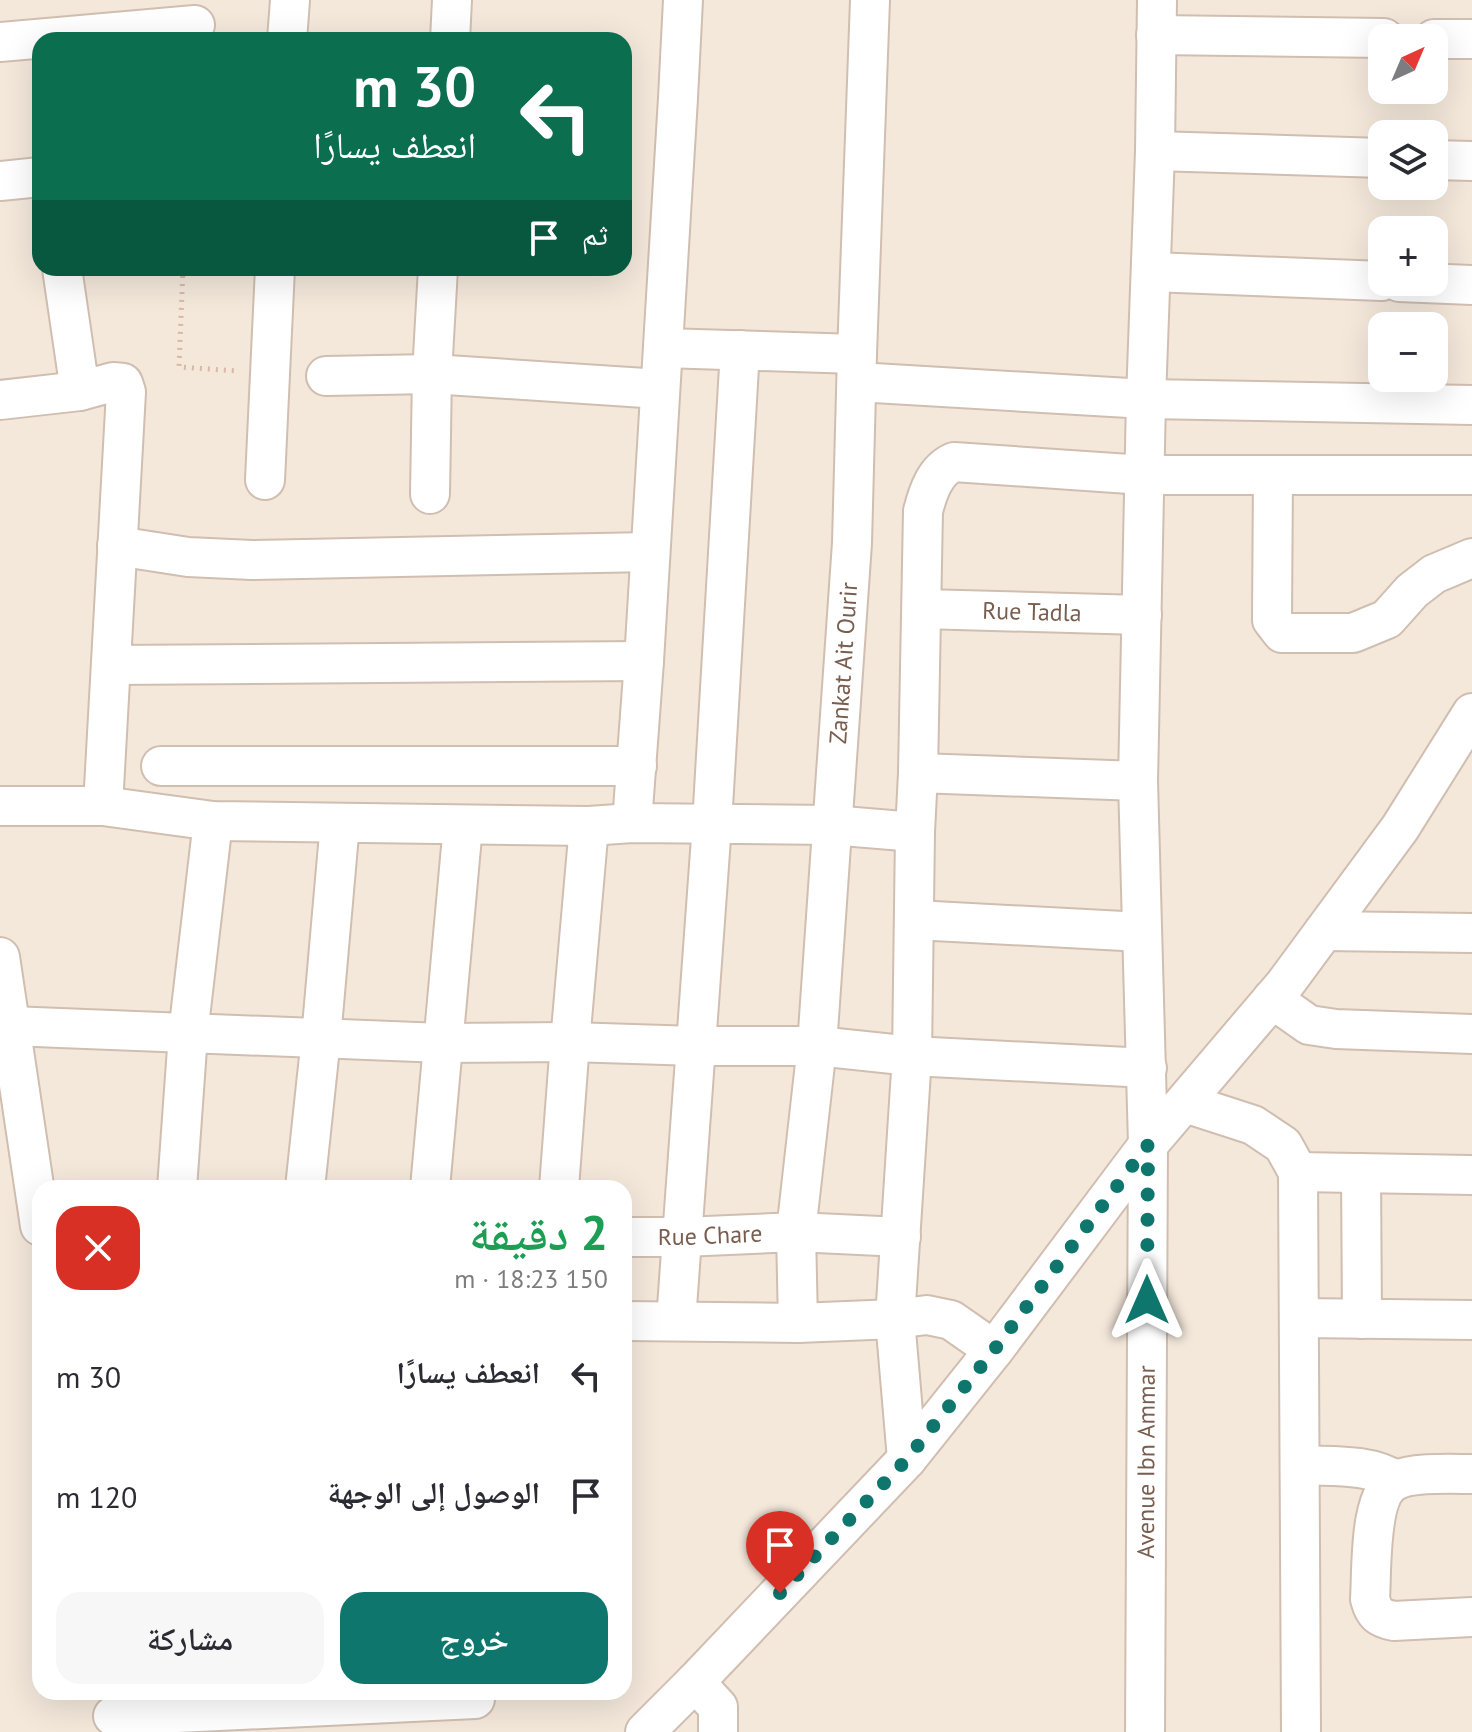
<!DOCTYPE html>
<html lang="ar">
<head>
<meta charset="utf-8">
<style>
  :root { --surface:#fff; --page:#f7f7f7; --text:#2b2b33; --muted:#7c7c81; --accent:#0f766e }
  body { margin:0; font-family:"PT Sans","Noto Naskh Arabic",sans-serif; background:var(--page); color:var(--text); direction:rtl; height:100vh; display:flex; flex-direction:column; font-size:30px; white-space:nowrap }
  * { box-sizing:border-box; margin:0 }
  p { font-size:26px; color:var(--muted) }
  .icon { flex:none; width:44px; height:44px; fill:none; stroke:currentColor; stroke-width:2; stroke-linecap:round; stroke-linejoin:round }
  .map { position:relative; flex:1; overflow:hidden; direction:ltr }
  .side { position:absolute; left:32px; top:1180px; width:600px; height:520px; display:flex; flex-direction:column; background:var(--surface); border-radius:24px; box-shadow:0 8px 32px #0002; direction:rtl }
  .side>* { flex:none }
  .top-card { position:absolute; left:32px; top:32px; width:600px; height:244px; border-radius:24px; box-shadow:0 8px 32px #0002; direction:rtl; background:#0b6e4f; color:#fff; overflow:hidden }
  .needle { width:52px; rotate:44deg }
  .buttons { position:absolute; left:1368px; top:24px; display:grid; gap:16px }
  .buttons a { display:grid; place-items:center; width:80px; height:80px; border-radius:16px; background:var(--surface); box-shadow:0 8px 32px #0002; font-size:40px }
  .pin { position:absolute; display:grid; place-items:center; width:68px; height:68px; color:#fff; margin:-82px -34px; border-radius:50% 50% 50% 0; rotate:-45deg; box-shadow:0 0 8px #0007 }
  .pin .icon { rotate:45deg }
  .me { position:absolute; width:88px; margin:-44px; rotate:0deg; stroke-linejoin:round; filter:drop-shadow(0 0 6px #0008) }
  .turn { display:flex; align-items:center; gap:28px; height:168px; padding:0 24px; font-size:36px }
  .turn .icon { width:104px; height:104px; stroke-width:2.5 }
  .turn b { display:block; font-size:56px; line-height:68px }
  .then { display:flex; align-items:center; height:76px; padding:0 24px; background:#0003; gap:16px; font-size:30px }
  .round { display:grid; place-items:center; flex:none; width:84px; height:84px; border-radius:24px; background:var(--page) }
  .overview { display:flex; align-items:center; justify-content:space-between; height:136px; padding:0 24px }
  h1 { font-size:48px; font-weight:600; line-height:60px; color:#1e9e55 }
  .action { display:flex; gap:16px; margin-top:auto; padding:16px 24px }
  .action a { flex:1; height:92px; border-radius:24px; background:var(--accent); color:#fff; font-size:32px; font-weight:600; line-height:92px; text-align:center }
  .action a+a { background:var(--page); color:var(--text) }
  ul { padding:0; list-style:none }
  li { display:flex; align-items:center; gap:24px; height:120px; padding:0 24px }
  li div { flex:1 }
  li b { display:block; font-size:30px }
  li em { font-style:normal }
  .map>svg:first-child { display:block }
  .residential { fill:#f4e8db; fill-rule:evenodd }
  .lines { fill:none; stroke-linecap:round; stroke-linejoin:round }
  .minor-casing { stroke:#d0beb1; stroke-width:42 }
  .path { stroke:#d8b9a6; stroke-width:5; stroke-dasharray:2 6; stroke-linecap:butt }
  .minor { stroke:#fff; stroke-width:38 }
  .route { stroke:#0f766e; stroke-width:14; stroke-dasharray:0 25.2 }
  .labels { text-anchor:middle; stroke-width:6; stroke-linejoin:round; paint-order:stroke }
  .street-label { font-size:24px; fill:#795d4e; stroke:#fffaf3 }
</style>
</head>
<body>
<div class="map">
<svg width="1472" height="1732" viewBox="0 0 1472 1732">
  <rect width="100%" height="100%" fill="#fdf6ec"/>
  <path class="residential" d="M 0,0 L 1472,0 L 1472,1732 L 0,1732 ZM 1382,38 L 1434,38 L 1434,90 L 1382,90 ZM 40,40 L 624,40 L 624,268 L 40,268 ZM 1382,134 L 1434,134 L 1434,186 L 1382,186 ZM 1382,230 L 1434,230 L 1434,282 L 1382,282 ZM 1382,326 L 1434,326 L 1434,378 L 1382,378 ZM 40,1188 L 624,1188 L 624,1692 L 40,1692 Z"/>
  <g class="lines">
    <g class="minor-casing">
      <g id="minor">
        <polyline points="1156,35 1384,38"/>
        <polyline points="1434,39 1472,39"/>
        <polyline points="287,40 290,0"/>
        <polyline points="450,40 452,0"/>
        <polyline points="0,42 195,25"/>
        <polyline points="1155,151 1382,158"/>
        <polyline points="1434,160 1472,161"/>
        <polyline points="0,181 40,177"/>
        <polyline points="62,268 80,391"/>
        <polyline points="1152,272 1382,281"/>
        <polyline points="1399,282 1472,285"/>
        <polyline points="663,348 857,354"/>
        <polyline points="326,376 432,374 660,389"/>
        <polyline points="857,382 1146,399 1472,405"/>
        <polyline points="0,400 80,391 113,382 123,383 126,392 103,806"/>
        <polyline points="1273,475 1272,620 1282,633 1353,633 1387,619 1412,591 1434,574 1472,558"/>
        <polyline points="265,480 275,268"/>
        <polyline points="430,494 432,374 438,268"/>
        <polyline points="117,546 188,557 252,560 650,552"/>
        <path id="s1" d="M 922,609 L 1142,615"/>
        <polyline points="111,665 644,661"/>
        <polyline points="161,766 637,766"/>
        <polyline points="918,773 1138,781"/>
        <polyline points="0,806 103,806 213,821 589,826 632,823 831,825 915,832"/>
        <polyline points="632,823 644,661 678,98 683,0"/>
        <polyline points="915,920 1142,932"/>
        <polyline points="1324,931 1472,933"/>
        <polyline points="0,957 40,1226"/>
        <polyline points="1272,999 1309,1025 1336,1029 1472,1034"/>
        <polyline points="10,1026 442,1043 570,1042 696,1046 817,1046 912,1056 1147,1068"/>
        <polyline points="1185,1103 1253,1125 1283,1145 1298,1172 1301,1732"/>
        <polyline points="1298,1172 1472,1175"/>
        <polyline points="1361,1173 1362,1319"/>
        <polyline points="177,1188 188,1034 213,821"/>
        <polyline points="305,1188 321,1038 340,823"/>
        <polyline points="430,1188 463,825"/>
        <polyline points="559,1188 570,1042 589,826"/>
        <path id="s2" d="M 624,1237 L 683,1237 L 796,1232 L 901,1237"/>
        <polyline points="1300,1318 1472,1320"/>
        <polyline points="624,1321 798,1323 895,1319 927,1315 951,1320 994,1350"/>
        <polyline points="676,1321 712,824 740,350"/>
        <path id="s3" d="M 798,1323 L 796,1232 L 817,1046 L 852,543 L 857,354 L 870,0"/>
        <path d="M 907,1459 L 895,1319 L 912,1056 L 915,832 L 918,773 L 923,511 C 928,492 935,470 954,462 L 1144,475 L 1472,475"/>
        <path d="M 1300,1465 C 1331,1467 1368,1463 1395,1480"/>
        <path d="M 1472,1474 C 1453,1474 1413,1472 1397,1480 C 1368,1492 1372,1571 1370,1599 C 1374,1614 1379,1618 1394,1621 L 1472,1617"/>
        <polyline points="695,1682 718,1707 718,1732"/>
        <polyline points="113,1716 475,1699"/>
        <polyline points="645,1732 695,1682 907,1459 994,1350 1148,1145 1285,984 1400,828 1472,713"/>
        <path id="s4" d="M 1145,1732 L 1148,1145 L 1138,781 L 1146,399 L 1155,151 L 1157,0"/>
      </g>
    </g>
    <polyline class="path" points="183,268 179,367 238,371"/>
    <use href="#minor" class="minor"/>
  </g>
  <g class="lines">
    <polyline class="route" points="780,1593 907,1459 994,1350 1148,1145 1147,1300"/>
  </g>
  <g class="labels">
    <g class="street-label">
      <text dy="8" stroke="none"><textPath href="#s1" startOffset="110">Rue Tadla</textPath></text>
      <text dy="8" stroke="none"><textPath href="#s3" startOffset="662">Zankat Ait Ourir</textPath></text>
      <text dy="8" stroke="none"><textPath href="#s2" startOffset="86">Rue Chare</textPath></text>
      <text dy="8" stroke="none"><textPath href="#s4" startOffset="270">Avenue Ibn Ammar</textPath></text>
    </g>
  </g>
</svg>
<div class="buttons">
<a><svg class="needle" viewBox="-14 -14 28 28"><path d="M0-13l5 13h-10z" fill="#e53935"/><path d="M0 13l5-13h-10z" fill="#7c7c81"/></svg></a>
<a><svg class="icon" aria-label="layers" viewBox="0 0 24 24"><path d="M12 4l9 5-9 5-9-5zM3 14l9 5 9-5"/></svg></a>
<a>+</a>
<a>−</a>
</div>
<div class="pin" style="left:780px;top:1593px;background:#d93025"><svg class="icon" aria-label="arrive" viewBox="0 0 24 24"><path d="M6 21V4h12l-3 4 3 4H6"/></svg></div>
<svg class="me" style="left:1147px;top:1300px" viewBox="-20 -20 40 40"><path d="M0-17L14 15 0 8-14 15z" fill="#0f766e" stroke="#fff" stroke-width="4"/></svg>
<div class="top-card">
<div class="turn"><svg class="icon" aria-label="left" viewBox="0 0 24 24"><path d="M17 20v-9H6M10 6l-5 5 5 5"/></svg><div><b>30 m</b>انعطف يسارًا</div></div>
<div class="then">ثم<svg class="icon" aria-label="arrive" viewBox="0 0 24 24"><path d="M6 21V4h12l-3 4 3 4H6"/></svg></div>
</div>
<section class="side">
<div class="overview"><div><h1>2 دقيقة</h1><p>150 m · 18:23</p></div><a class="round" style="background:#d93025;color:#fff"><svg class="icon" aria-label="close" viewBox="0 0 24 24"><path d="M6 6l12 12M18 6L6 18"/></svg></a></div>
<ul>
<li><svg class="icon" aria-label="left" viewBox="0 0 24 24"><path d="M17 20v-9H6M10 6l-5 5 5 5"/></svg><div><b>انعطف يسارًا</b></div><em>30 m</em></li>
<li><svg class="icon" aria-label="arrive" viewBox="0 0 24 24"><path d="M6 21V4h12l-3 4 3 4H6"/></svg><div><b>الوصول إلى الوجهة</b></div><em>120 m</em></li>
</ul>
<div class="action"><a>خروج</a><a>مشاركة</a></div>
</section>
</div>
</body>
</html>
